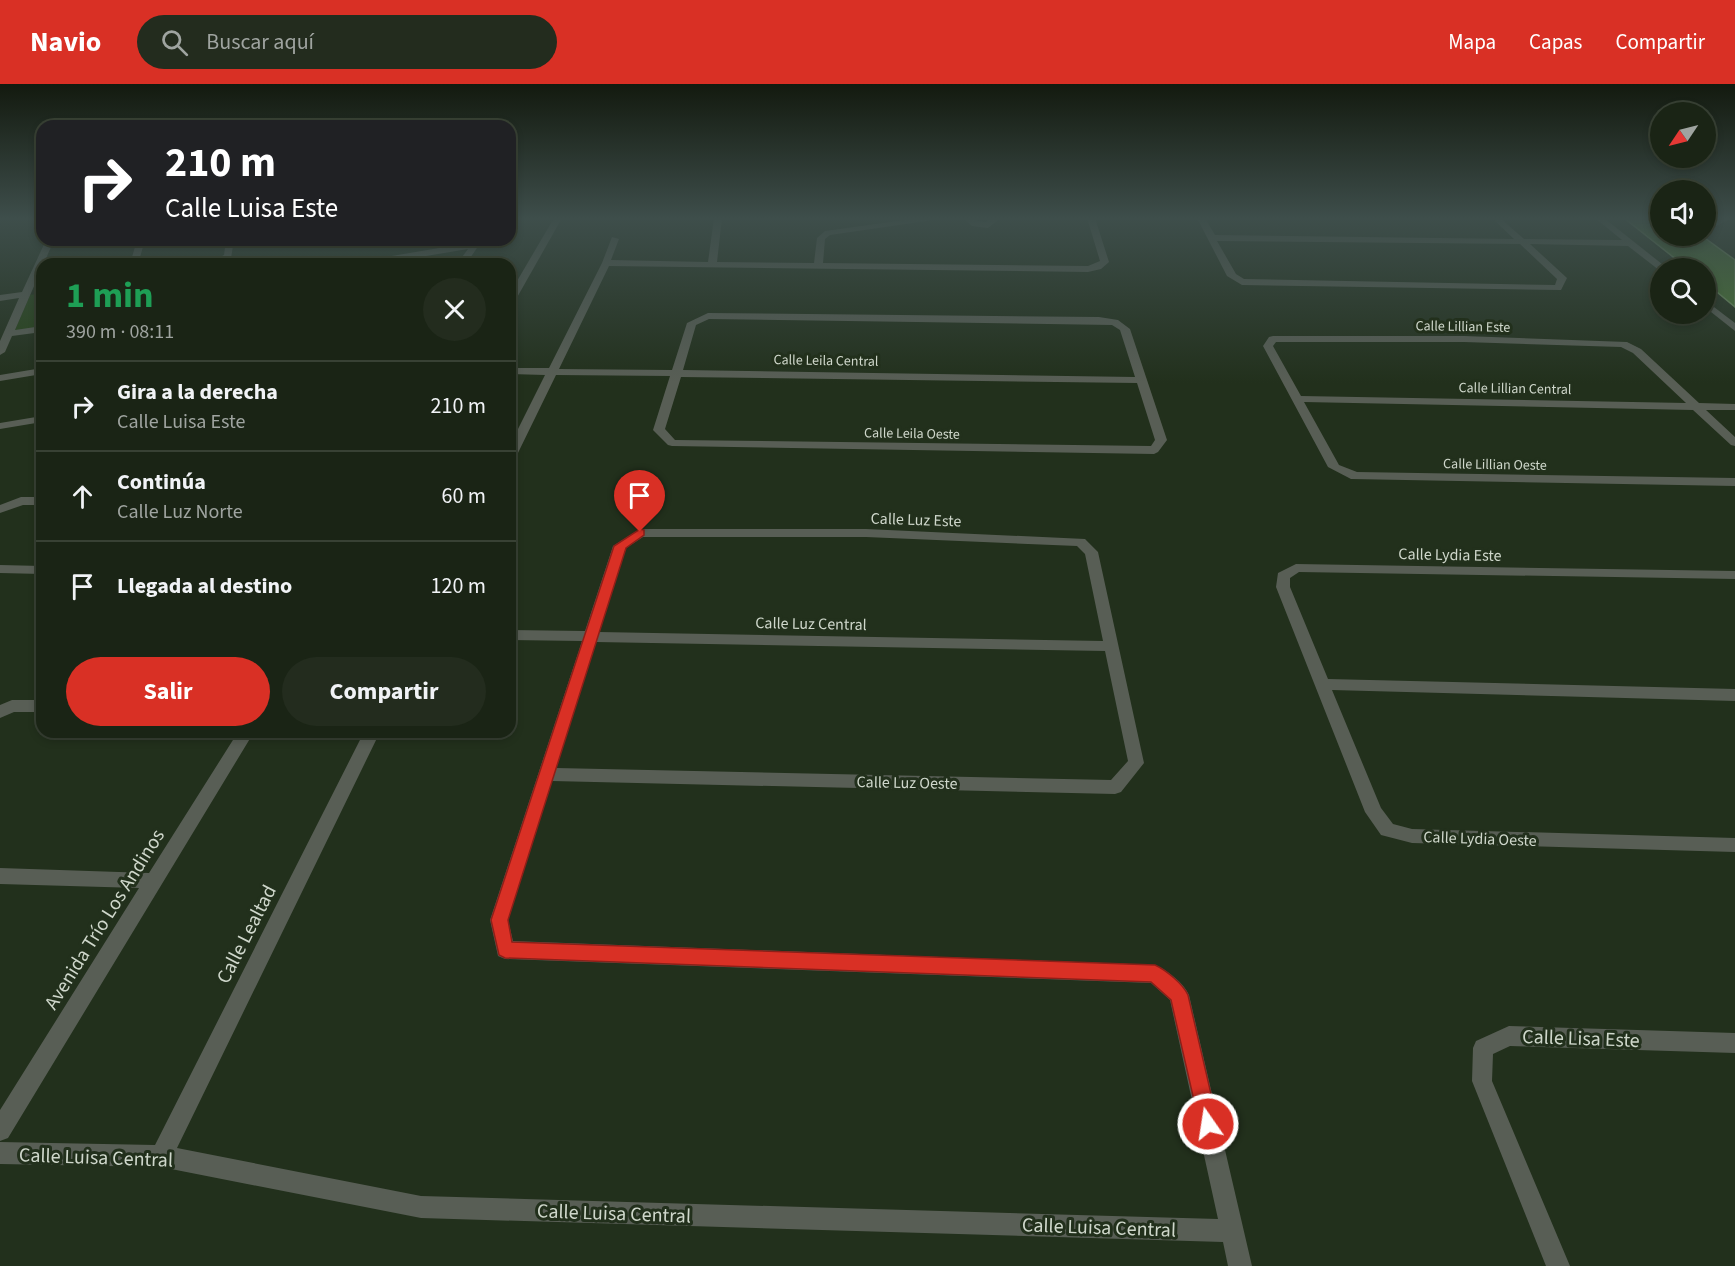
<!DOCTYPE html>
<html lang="es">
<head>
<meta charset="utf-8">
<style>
  :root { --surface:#1a2415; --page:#232c1e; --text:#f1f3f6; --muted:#9fa4a0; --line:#384134; --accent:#d93025 }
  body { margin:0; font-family:"Source Sans 3",sans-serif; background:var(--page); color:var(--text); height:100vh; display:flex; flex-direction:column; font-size:22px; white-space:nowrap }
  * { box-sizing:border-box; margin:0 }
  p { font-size:20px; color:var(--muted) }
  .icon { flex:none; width:33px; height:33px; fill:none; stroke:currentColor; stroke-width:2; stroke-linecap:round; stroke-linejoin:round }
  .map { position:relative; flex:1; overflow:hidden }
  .sheet { position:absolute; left:36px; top:174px; width:480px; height:480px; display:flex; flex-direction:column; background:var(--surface); border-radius:18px; box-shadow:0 3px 9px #0003,0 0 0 2px var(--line) }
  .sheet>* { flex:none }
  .guide { position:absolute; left:36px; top:36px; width:480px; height:126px; border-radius:18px; box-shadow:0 3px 9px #0003,0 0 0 2px var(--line); background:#202124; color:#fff; overflow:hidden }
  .needle { width:39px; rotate:235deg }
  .fabs { position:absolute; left:1650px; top:18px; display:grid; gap:12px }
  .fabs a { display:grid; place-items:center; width:66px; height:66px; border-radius:50%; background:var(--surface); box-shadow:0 3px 9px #0003,0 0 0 2px var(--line); font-size:30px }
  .pin { position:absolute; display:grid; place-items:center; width:51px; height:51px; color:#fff; margin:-62px -26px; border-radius:50% 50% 50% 0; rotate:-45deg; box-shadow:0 0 6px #0007 }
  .pin .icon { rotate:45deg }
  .me { position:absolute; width:66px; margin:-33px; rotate:347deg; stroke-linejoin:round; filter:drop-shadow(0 0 4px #0008) }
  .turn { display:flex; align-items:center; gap:21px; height:126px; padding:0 30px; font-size:27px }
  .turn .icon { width:78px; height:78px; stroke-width:2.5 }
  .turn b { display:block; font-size:42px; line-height:51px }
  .round { display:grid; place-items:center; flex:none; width:63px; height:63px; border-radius:32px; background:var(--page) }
  .overview { display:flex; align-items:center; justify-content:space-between; height:102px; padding:0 30px }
  h1 { font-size:36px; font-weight:700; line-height:45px; color:#1e9e55 }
  .primary-button { display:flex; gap:12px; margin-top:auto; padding:12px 30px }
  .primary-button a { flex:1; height:69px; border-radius:36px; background:var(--accent); color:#fff; font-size:24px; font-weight:700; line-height:69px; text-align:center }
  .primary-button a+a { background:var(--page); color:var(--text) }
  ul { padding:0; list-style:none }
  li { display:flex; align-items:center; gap:18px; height:90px; padding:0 30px; border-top:2px solid var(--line) }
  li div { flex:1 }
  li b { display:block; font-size:22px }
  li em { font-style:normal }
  header { display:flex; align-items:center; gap:36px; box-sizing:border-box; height:84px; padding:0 30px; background:var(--accent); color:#fff }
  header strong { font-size:28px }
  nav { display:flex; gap:33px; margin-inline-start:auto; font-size:21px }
  .search { width:420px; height:54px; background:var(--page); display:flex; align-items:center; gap:15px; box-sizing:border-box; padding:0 21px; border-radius:33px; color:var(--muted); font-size:22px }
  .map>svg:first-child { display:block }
  .green { fill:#264318 }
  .water { fill:#497832; stroke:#719460; stroke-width:1.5 }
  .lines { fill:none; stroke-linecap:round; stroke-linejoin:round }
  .minor { fill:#585e55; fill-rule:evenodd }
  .route { fill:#d93025; stroke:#8d1f18; stroke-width:1.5 }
  .labels { text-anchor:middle; stroke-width:6; stroke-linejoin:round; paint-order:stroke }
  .far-street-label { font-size:14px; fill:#cfd7cb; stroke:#22301c }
  .street-label { font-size:16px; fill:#cfd7cb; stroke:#22301c }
  .near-street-label { font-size:20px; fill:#cfd7cb; stroke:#22301c }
</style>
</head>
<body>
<header>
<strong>Navio</strong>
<div class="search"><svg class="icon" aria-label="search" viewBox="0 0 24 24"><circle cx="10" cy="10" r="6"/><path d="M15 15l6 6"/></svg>Buscar aquí</div>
<nav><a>Mapa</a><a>Capas</a><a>Compartir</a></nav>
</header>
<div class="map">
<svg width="1735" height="1182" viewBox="0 0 1735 1182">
  <rect width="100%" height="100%" fill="#22301c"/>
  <polygon class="green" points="42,209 42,243 14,248 30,211"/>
  <polygon class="water" points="1624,134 1660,134 1660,152 1702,152 1735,176 1735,223 1706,199 1706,184 1687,184"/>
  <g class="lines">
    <g class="minor">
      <polygon points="554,134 562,134 515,217 510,220 510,209"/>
      <path d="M 714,134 L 722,134 L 717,178 L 814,179 L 817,154 L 825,147 L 919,134 L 937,134 L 933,136 L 830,151 L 825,155 L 823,179 L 1088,182 L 1100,177 L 1087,134 L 1095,134 L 1109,178 L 1101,185 L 1088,188 L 609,182 L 559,285 L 672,286 L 687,239 L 708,229 L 1099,233 L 1118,236 L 1130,245 L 1167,356 L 1158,368 L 1154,370 L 672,362 L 668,361 L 653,346 L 670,292 L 556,291 L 516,373 L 510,377 L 510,361 L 545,291 L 510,290 L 510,284 L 549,284 L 602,179 L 612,153 L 619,155 L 611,176 L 708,178 ZM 709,235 L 1112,241 L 1120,246 L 1135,293 L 683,286 L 696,241 ZM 681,293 L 1137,299 L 1155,356 L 1151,362 L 675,356 L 665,345 Z"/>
      <path d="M 963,134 C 971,133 977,138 986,138 L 988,134 L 996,134 L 998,136 L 988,144 L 972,142 Z"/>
      <path d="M 1197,134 L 1205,134 L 1215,151 L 1514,155 L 1492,134 L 1500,134 L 1524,155 L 1622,156 L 1595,134 L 1604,134 L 1667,184 L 1659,186 L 1628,162 L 1530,160 L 1567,194 L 1561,206 L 1242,201 L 1227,192 ZM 1217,157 L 1520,160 L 1557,195 L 1555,201 L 1244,195 L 1236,190 Z"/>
      <polygon points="1722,134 1732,134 1714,143 1707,141"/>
      <polygon points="46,156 54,156 15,246 42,242 42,248 12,252 5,268 0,271 0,257 19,214 0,217 0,211 22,208"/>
      <polygon points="137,156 145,156 138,180 130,180"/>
      <polygon points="226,156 234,156 231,174 218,180 207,180 224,171"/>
      <polygon points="475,158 479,161 466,180 457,180 468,165 378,180 358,180 362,177"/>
      <polygon points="1706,217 1735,239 1735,247 1706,224"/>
      <path d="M 1464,252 L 1627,258 L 1641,265 L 1699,319 L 1735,320 L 1735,326 L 1706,326 L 1735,353 L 1735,362 L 1731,361 L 1693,326 L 1304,318 L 1339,381 L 1357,388 L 1735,394 L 1735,402 L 1351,395 L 1328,383 L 1263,262 L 1269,253 L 1273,252 ZM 1276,258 L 1464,258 L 1621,263 L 1633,269 L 1686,319 L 1301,312 L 1273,262 Z"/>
      <polygon points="42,284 42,290 0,297 0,291"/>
      <polygon points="42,332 42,338 0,345 0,339"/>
      <polygon points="21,413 42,413 42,421 23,421 0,429 0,421"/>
      <path d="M 640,445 L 866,445 L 1085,455 L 1098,468 L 1144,679 L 1121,708 L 1115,710 L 552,697 L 508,836 L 513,857 L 1155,881 C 1167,886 1184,899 1189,911 L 1252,1182 L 1228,1182 L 1223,1158 L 421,1134 L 161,1083 L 0,1080 L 0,1058 L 155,1061 L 364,648 L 380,648 L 177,1064 L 421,1112 L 1218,1135 L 1170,916 L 1151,899 L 505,875 L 498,872 L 490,836 L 582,557 L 510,556 L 510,546 L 585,547 L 613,462 ZM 643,453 L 866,453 L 1077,462 L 1085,470 L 1103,557 L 599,548 L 626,464 ZM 596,558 L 1105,567 L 1128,677 L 1111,696 L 556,684 Z"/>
      <polygon points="1296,480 1735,487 1735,495 1299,488 1290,494 1290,503 1328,595 1735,605 1735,617 1332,606 1381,724 1393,740 1412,745 1735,754 1735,768 1412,759 1381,751 1365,728 1276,503 1278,489"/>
      <polygon points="0,481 42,482 42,490 0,489"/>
      <polygon points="12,616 42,616 42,628 14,628 0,634 0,621"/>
      <polygon points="238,648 254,648 8,1054 0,1057 0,1026 139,804 0,800 0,784 149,789"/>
      <polygon points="1509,942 1735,949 1735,969 1510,962 1493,970 1492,997 1570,1182 1546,1182 1472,997 1473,964 1476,957"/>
    </g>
  </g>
  <linearGradient id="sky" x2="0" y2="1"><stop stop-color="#131a0f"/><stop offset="0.45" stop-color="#3e4e4b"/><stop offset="1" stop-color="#3e4e4b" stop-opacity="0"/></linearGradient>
  <rect width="1735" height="299" fill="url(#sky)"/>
  <path class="route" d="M 640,445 L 644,446 L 644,451 L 626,464 L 508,836 L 512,858 L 1155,881 C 1166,886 1183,900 1188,911 L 1218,1040 L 1215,1047 L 1208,1050 L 1201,1047 L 1171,916 L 1151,898 L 505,874 L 499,871 L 491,836 L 614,462 Z"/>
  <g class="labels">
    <g class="far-street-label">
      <text transform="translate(1463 242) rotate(1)" y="5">Calle Lillian Este</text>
      <text transform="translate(826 276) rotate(1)" y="5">Calle Leila Central</text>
      <text transform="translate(1515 304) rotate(1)" y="5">Calle Lillian Central</text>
      <text transform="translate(912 349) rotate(1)" y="5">Calle Leila Oeste</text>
      <text transform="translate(1495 380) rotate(1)" y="5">Calle Lillian Oeste</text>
    </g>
    <g class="street-label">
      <text transform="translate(916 435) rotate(2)" y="6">Calle Luz Este</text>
      <text transform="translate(1450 470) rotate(1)" y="6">Calle Lydia Este</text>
      <text transform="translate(811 539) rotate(1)" y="6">Calle Luz Central</text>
      <text transform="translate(907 698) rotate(1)" y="6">Calle Luz Oeste</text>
      <text transform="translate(1480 754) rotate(2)" y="6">Calle Lydia Oeste</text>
    </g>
    <g class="near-street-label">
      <text transform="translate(104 835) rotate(-58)" y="7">Avenida Trío Los Andinos</text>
      <text transform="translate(246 850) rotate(-63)" y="7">Calle Lealtad</text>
      <text transform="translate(1581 954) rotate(2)" y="7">Calle Lisa Este</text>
      <text transform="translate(96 1073) rotate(2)" y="7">Calle Luisa Central</text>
      <text transform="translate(614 1129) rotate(2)" y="7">Calle Luisa Central</text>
      <text transform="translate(1099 1143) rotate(2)" y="7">Calle Luisa Central</text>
    </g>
  </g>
</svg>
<div class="fabs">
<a><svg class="needle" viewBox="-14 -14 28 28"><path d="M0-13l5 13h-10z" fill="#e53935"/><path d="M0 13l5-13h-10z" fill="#9fa4a0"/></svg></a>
<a><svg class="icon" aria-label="sound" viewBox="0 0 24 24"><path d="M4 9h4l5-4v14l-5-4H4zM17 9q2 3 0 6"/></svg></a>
<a><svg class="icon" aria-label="search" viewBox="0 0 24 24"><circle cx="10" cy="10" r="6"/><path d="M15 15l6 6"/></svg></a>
</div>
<div class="pin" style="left:640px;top:448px;background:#d93025"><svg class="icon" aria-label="arrive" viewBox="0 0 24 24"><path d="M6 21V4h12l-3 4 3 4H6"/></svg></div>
<svg class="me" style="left:1208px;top:1040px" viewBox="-20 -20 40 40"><circle r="17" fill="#d93025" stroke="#fff" stroke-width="3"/><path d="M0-11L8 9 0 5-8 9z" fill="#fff"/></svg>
<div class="guide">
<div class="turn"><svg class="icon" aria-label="right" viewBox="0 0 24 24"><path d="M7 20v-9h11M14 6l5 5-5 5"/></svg><div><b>210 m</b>Calle Luisa Este</div></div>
</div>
<section class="sheet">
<div class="overview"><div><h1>1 min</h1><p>390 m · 08:11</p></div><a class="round"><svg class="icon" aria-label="close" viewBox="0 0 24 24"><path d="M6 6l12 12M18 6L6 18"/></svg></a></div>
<ul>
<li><svg class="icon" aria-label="right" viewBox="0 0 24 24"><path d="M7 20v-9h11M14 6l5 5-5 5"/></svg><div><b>Gira a la derecha</b><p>Calle Luisa Este</p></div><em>210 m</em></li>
<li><svg class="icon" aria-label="ahead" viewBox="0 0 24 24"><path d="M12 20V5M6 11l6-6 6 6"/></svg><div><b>Continúa</b><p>Calle Luz Norte</p></div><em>60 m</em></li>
<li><svg class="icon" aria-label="arrive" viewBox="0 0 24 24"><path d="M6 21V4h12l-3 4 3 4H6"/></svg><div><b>Llegada al destino</b></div><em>120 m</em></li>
</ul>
<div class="primary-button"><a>Salir</a><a>Compartir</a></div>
</section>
</div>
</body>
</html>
